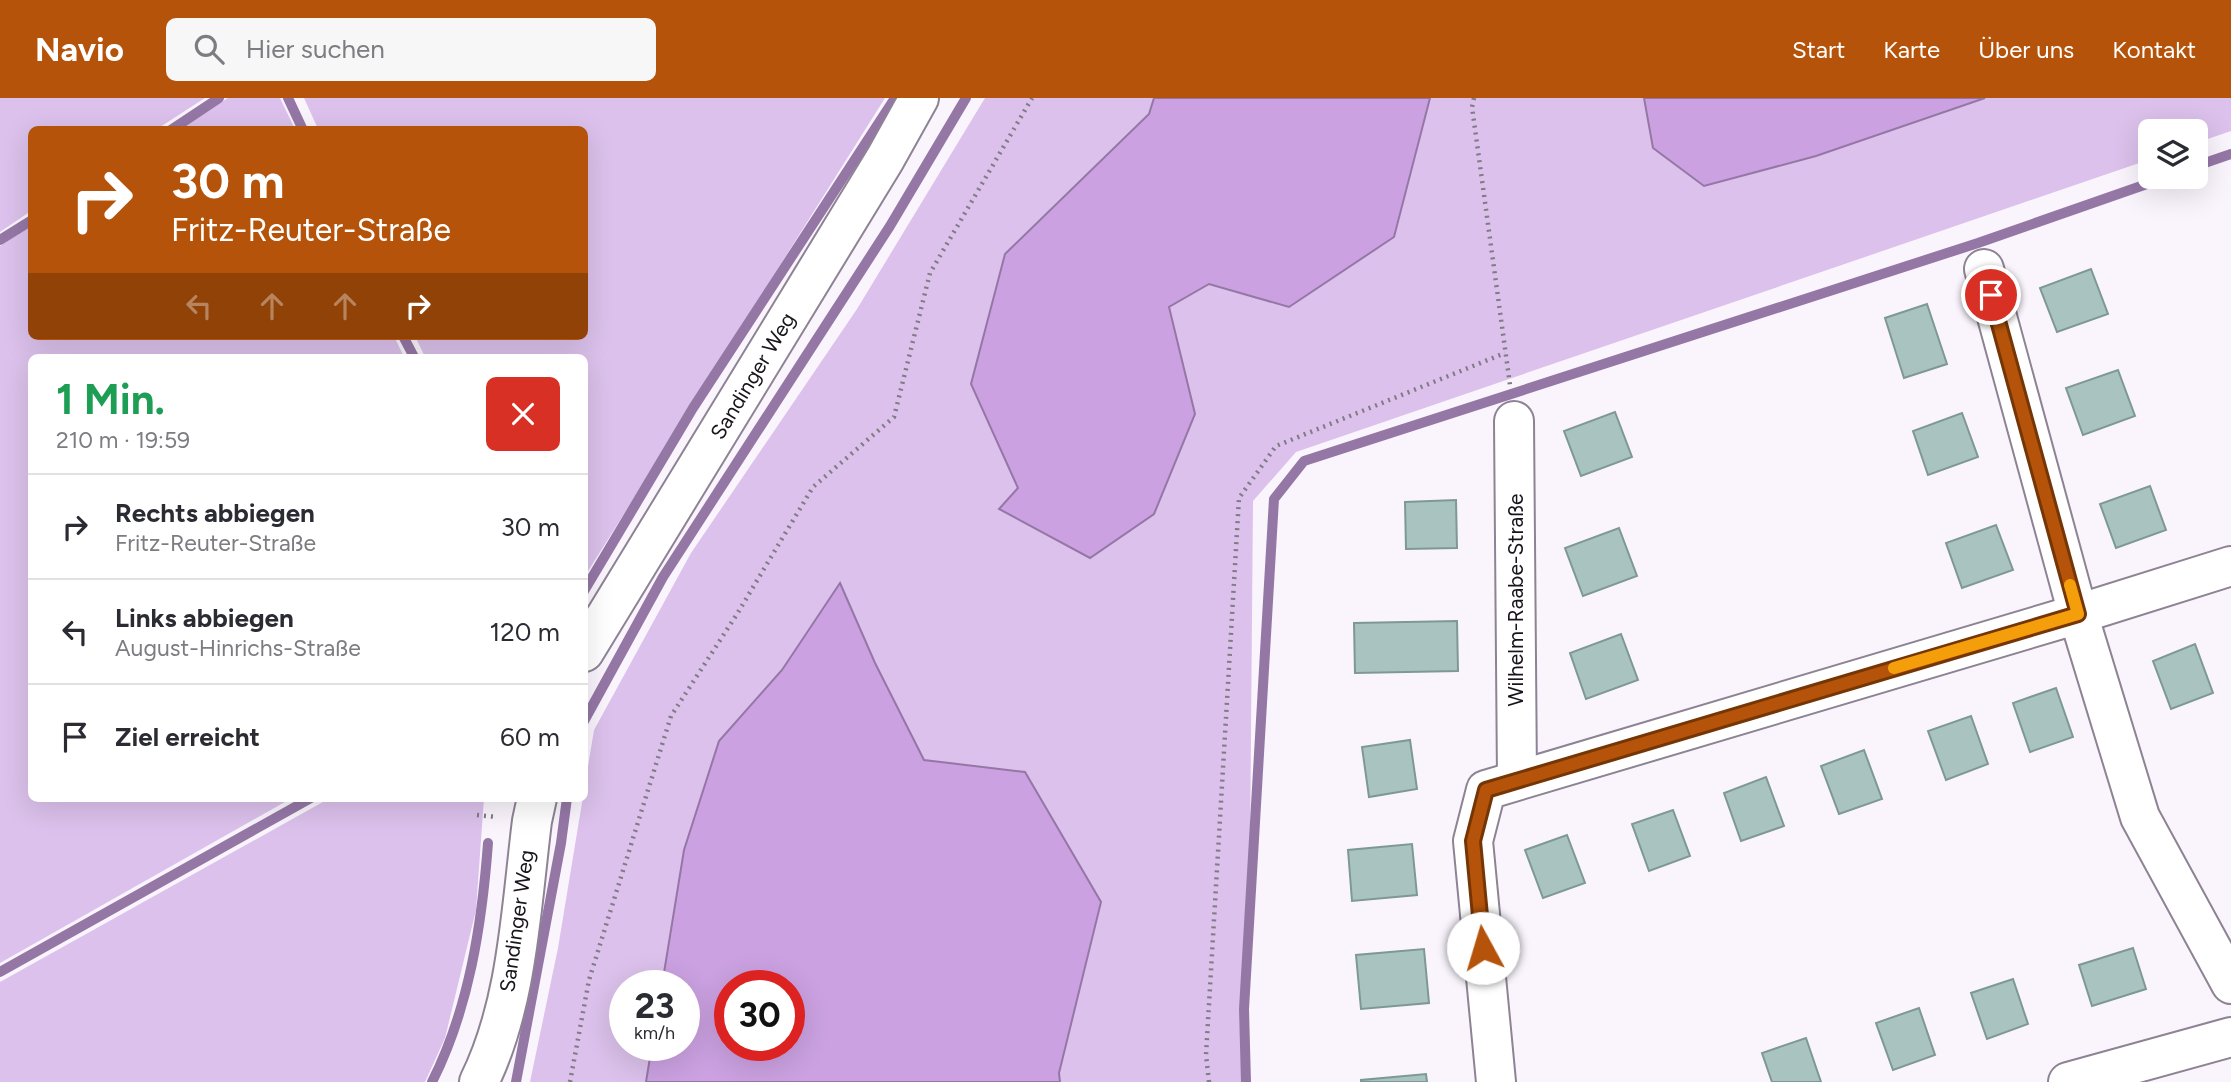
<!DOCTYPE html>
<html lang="de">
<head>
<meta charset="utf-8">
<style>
  :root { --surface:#fff; --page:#f7f7f7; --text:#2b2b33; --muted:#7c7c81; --line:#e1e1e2; --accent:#b45309 }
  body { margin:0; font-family:Figtree,sans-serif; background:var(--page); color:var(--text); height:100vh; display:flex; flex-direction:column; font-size:26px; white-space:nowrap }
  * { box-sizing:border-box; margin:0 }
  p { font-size:23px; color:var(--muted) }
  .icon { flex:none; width:38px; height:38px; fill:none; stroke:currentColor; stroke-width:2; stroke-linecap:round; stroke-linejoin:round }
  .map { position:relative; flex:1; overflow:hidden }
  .drawer { position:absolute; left:28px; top:256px; width:560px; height:448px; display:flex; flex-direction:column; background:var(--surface); border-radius:10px; box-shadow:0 7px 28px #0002 }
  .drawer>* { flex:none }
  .hud { position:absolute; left:28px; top:28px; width:560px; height:214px; border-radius:10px; box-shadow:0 7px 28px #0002; background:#b45309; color:#fff; overflow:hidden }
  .fabs { position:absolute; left:2138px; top:21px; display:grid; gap:14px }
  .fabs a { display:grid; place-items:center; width:70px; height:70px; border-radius:10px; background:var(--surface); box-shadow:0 7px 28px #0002; font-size:35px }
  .speed { position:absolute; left:609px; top:872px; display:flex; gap:14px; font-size:35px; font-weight:700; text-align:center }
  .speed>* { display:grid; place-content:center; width:91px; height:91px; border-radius:50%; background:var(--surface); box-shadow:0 7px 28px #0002; line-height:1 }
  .speed small { font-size:18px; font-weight:400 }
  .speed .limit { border:10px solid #d22; background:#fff; color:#111 }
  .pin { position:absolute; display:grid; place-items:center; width:60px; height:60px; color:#fff; margin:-30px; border:4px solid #fff; border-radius:50%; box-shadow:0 2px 7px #0007 }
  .me { position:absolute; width:77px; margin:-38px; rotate:354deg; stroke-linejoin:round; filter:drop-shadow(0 0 5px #0008) }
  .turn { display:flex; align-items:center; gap:24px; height:147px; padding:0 28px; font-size:32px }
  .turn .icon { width:91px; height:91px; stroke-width:2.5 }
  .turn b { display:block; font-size:49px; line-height:60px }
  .lanes { display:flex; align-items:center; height:66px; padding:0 28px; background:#0003; justify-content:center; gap:35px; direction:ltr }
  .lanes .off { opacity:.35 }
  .round { display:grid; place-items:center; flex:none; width:74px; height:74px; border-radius:10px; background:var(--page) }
  .overview { display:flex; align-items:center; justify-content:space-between; height:119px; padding:0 28px }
  h1 { font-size:42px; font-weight:700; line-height:52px; color:#1e9e55 }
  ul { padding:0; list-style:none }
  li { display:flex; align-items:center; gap:21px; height:105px; padding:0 28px; border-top:2px solid var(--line) }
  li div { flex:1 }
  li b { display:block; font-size:26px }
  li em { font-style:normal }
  header { display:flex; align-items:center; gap:42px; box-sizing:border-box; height:98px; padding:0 35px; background:var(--accent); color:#fff }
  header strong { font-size:33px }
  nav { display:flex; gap:38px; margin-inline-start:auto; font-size:24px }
  .search { width:490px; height:63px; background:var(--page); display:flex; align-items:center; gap:18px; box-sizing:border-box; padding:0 24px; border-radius:10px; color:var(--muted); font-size:26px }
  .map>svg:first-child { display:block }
  .green { fill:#dbc1eb }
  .water { fill:#cba1e1; stroke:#9577a6; stroke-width:2; fill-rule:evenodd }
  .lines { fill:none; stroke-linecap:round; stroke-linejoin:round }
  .stream { stroke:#9577a6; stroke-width:10 }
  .building { fill:#a9c3c1; stroke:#7e9895; stroke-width:2 }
  .minor-casing { stroke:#8e8394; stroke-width:42 }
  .path { stroke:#807c83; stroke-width:4.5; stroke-dasharray:2 5; stroke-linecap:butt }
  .minor { stroke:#fff; stroke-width:38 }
  .route-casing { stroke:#753606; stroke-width:18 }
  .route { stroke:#b45309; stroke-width:12 }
  .slow { stroke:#f59e0b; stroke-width:12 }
  .labels { text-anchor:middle; stroke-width:5; stroke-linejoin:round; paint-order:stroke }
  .street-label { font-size:21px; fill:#18141b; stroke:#fff }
</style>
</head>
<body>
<header>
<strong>Navio</strong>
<div class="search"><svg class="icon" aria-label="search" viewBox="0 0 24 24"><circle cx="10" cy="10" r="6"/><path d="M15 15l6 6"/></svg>Hier suchen</div>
<nav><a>Start</a><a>Karte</a><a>Über uns</a><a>Kontakt</a></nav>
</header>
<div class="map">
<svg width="2231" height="984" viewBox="0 0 2231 984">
  <rect width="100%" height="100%" fill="#faf5fd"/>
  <g class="green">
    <polygon points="0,0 205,0 157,31 32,32 31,113 0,134"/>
    <polygon points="228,0 280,0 295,31 179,31"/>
    <polygon points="304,0 885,0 585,478 584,259 425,259 415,238 584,238 584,32 318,31"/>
    <polygon points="985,0 1154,0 1149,16 971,286 1018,390 999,411 1195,316 1168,209 1208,186 1289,209 1394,139 1430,0 1644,0 1653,50 1816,58 1985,0 2231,0 2231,33 2196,45 2196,33 2151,33 2151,61 1296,354 1253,403 1248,984 1060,984 1025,674 924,662 875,565 840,485 782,572 719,643 684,752 662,887 625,887 625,947 652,947 646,984 530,984 558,850 594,632 691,455 857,211"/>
    <polygon points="31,127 32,238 394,238 404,259 32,259 32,700 292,700 0,865 0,148"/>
    <polygon points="330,700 484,700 476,812 445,940 425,984 0,984 0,884"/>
  </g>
  <g class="water">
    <polygon points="1154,0 1430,0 1394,139 1289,209 1209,186 1169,209 1195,316 1154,416 1090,460 999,411 1018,390 971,286 1005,156 1149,16"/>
    <polygon points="1644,0 1985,0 1816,58 1704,88 1653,50"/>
    <path d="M 840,485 L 875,565 L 924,662 L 1025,674 L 1101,804 L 1059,975 L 1060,984 L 646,984 L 652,947 L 684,947 L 684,887 L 662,887 L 684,752 L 719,643 L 782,572 ZM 730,887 L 789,887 L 789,947 L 730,947 Z"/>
  </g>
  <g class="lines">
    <g class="stream">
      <polyline points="288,0 303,32"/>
      <polyline points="171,32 219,0"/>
      <polyline points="2196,68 2231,56"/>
      <polyline points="0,142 32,122"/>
      <polyline points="403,238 414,259"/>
      <polyline points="584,493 693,310 895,0"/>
      <polyline points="584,623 663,479 890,128 966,0"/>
      <polyline points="0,874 311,700"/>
      <path d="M 432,984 C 469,911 482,826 488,745"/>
      <polyline points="516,984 561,745 567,700"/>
      <polyline points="1246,984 1244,911 1274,401 1304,363 1978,145 2167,79"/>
    </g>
  </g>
  <g class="building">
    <polygon points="2091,171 2108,216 2057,234 2040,190"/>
    <polygon points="1927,206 1947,266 1904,280 1885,220"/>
    <polygon points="2118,272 2135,318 2083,337 2066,290"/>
    <polygon points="1615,314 1632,359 1581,378 1564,333"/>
    <polygon points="1962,315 1978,359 1928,377 1913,333"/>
    <polygon points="2150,388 2166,432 2116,450 2100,406"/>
    <polygon points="1456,402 1457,450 1406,451 1405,404"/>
    <polygon points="1996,427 2013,472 1962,490 1946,445"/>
    <polygon points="1619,430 1637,478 1583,498 1565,450"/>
    <polygon points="1457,523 1458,573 1355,575 1354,525"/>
    <polygon points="1621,536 1638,582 1586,601 1570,555"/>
    <polygon points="2195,546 2213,595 2171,611 2153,563"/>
    <polygon points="2056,590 2073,639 2030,654 2013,605"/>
    <polygon points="1971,618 1988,666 1946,682 1928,633"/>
    <polygon points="1410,642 1417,691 1369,699 1362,649"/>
    <polygon points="1864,652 1882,701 1839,716 1821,668"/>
    <polygon points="1766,679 1784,728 1741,743 1724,695"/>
    <polygon points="1673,712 1690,758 1649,773 1632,726"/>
    <polygon points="1567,737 1585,785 1543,800 1525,752"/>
    <polygon points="1412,746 1417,797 1352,803 1348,752"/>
    <polygon points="2133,850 2146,891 2092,908 2079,867"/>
    <polygon points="1424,851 1429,905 1361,911 1356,857"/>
    <polygon points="2013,881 2028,926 1987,941 1971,895"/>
    <polygon points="1919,910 1935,957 1893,972 1876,925"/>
    <polygon points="1806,940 1821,984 1772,984 1762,955"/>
    <polygon points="1426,976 1427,984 1361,984 1361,982"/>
  </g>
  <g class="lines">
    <g class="minor-casing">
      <g id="minor">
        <polyline points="1984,171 2078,516 2140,719 2231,886"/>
        <polyline points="1514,323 1517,681"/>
        <polyline points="584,554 885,61 919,0"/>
        <path d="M 479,984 C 518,905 521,810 532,723 L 537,700"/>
        <polyline points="1496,984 1473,743 1486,692 2078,516 2231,468"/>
        <polyline points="2068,984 2231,939"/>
      </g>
    </g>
    <g class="path">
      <polyline points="1474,0 1472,9 1510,287"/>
      <polyline points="477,717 497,719"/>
      <polyline points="570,984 589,882 671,618 737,516 813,389 894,319 930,175 1032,0"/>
      <polyline points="1209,984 1206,957 1239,400 1276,348 1505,255"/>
    </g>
    <use href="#minor" class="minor"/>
  </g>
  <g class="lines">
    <g class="route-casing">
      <polyline id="route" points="1483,850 1473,743 1486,692 2078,516 1991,197"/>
    </g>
    <use href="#route" class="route"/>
    <polyline class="slow" points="1894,570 2078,516 2070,487"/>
  </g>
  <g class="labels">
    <g class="street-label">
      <text transform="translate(753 278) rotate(-59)" y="7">Sandinger Weg</text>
      <text transform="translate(1516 502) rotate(-90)" y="7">Wilhelm-Raabe-Straße</text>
      <text transform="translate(517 823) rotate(-82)" y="7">Sandinger Weg</text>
    </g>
  </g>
</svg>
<div class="fabs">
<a><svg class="icon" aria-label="layers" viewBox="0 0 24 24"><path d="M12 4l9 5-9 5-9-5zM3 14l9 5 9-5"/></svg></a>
</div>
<div class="speed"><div>23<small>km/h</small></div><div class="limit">30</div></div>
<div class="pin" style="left:1991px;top:197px;background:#d93025"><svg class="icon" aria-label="arrive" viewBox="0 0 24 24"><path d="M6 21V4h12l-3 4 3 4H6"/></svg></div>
<svg class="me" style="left:1483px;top:850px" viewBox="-20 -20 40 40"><circle r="19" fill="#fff"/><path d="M0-13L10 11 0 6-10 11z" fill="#b45309"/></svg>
<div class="hud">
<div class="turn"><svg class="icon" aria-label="right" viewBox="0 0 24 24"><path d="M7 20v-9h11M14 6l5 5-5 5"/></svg><div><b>30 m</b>Fritz-Reuter-Straße</div></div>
<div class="lanes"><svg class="icon off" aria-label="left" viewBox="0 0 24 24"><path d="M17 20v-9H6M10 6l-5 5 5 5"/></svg><svg class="icon off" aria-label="ahead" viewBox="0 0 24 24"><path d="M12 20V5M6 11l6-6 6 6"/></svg><svg class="icon off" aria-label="ahead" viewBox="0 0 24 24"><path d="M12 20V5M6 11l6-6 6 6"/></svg><svg class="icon" aria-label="right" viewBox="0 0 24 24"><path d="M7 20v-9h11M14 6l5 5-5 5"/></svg></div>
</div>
<section class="drawer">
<div class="overview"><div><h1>1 Min.</h1><p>210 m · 19:59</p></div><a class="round" style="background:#d93025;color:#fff"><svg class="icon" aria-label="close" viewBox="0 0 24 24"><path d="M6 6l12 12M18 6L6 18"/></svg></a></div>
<ul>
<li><svg class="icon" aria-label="right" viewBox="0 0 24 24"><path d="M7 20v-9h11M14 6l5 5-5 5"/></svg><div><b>Rechts abbiegen</b><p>Fritz-Reuter-Straße</p></div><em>30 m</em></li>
<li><svg class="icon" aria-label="left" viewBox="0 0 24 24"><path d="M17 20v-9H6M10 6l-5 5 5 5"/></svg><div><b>Links abbiegen</b><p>August-Hinrichs-Straße</p></div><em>120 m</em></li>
<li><svg class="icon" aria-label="arrive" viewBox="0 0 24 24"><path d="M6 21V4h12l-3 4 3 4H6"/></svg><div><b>Ziel erreicht</b></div><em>60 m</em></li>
</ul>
</section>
</div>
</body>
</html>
